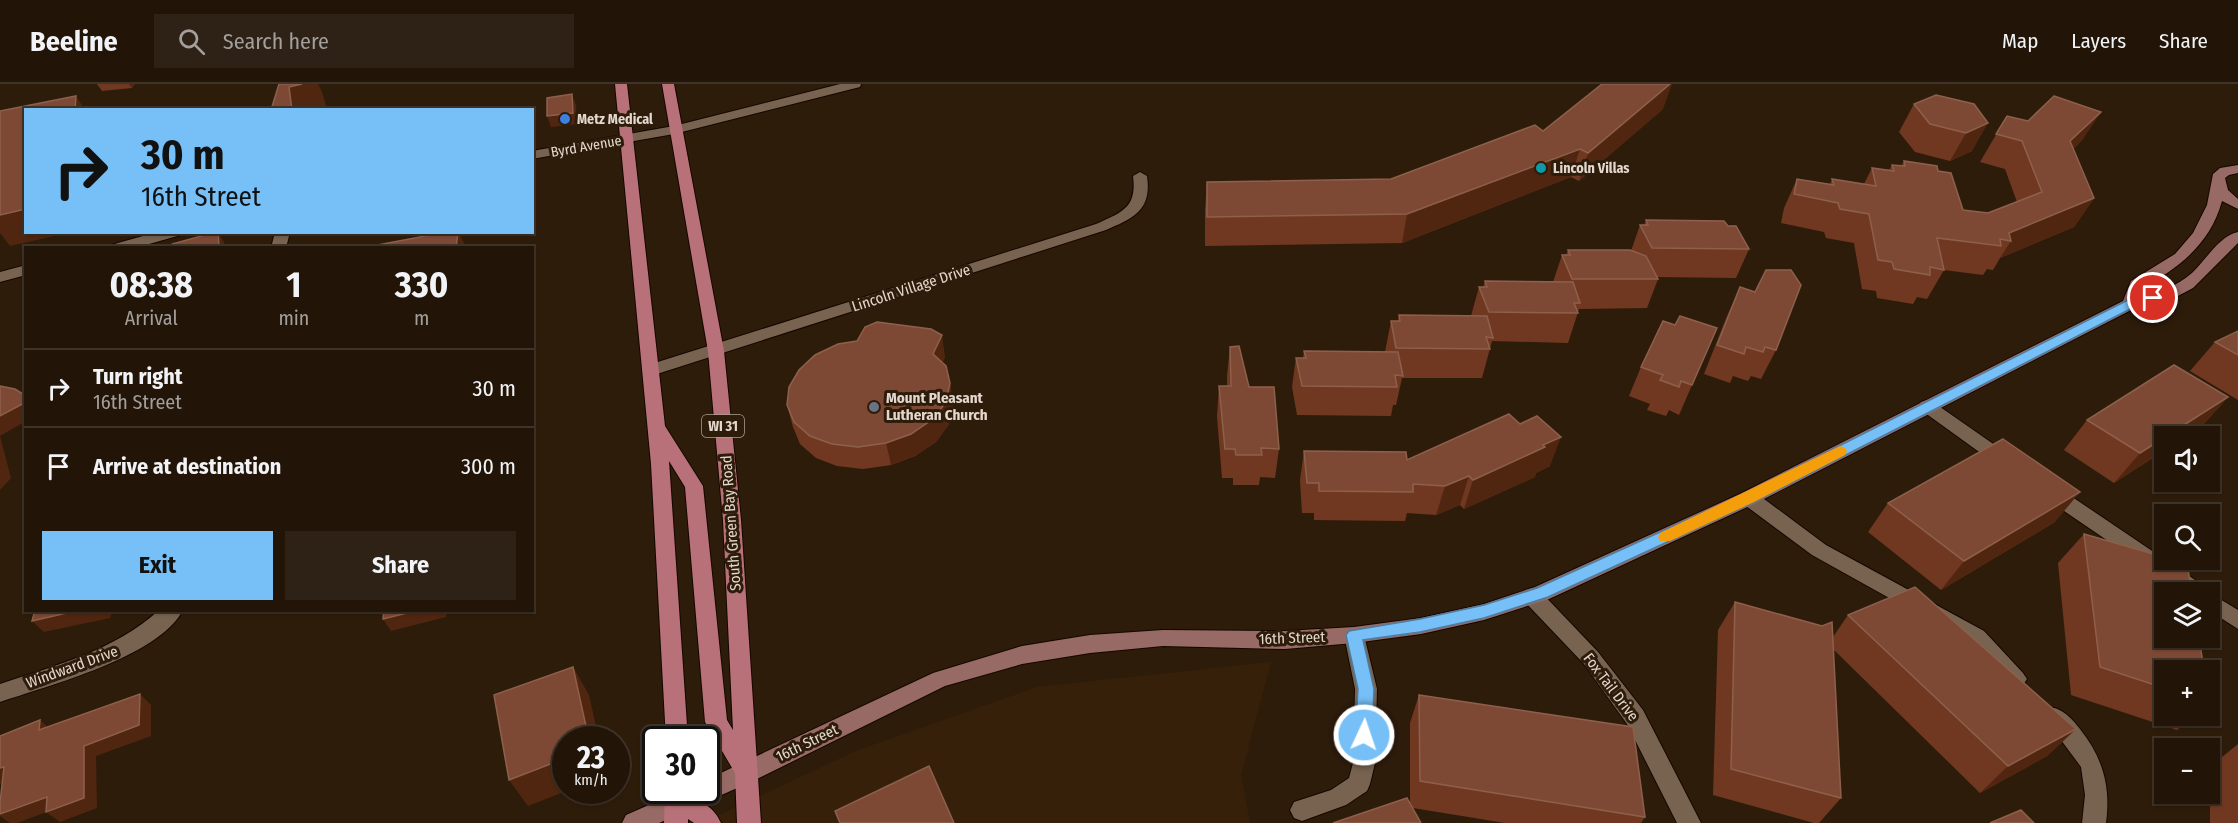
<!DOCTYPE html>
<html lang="en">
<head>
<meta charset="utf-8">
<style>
  :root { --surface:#221508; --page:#2e2216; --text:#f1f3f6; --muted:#a29f9c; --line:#3f3429; --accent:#76c0f7 }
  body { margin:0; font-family:"Fira Sans Condensed",sans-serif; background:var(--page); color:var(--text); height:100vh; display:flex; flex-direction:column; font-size:22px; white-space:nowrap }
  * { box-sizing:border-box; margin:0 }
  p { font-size:20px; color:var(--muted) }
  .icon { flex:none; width:33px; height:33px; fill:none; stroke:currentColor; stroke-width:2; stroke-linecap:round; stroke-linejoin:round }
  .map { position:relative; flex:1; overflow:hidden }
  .details { position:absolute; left:24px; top:162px; width:510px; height:366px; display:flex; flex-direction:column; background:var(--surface); border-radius:0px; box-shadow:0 2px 4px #0004,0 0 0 2px var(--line) }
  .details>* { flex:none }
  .banner { position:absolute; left:24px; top:24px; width:510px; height:126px; border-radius:0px; box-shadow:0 2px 4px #0004,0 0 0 2px var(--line); background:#76c0f7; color:#111; overflow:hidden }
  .fabs { position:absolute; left:2154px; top:342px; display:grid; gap:12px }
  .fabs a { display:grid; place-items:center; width:66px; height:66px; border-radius:0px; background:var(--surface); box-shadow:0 2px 4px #0004,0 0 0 2px var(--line); font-size:30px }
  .speed { position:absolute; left:552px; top:642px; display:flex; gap:12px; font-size:30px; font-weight:700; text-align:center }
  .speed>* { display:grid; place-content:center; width:78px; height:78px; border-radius:50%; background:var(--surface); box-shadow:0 2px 4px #0004,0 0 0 2px var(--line); line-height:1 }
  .speed small { font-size:15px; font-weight:400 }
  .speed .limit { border:3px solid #111; border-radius:9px; background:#fff; color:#111 }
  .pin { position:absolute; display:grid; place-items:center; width:51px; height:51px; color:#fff; margin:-26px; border:3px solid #fff; border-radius:50%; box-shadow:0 2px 6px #0007 }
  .me { position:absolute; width:66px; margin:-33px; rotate:3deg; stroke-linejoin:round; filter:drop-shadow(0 0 4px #0008) }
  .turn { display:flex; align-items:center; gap:21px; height:126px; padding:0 18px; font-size:27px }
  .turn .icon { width:78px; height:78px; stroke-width:2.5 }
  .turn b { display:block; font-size:42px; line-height:51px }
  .eta { display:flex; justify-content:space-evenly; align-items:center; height:102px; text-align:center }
  .eta b { font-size:36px; font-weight:700; line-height:42px }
  .cta { display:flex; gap:12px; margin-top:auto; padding:12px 18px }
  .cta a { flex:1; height:69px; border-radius:0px; background:var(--accent); color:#111; font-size:24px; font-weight:700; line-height:69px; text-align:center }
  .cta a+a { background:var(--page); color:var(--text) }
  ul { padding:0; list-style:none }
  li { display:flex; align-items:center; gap:18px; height:78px; padding:0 18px; border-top:2px solid var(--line) }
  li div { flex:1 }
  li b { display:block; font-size:22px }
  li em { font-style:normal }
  header { display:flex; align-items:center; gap:36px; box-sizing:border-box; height:84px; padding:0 30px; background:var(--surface); border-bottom:2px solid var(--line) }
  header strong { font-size:28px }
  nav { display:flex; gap:33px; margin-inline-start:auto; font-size:21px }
  .search { width:420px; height:54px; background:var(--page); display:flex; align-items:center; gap:15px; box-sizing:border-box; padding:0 21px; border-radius:0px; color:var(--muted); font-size:22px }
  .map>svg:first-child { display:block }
  .built { fill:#372009 }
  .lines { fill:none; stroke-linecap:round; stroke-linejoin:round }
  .street-casing { stroke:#150600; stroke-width:2 }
  .secondary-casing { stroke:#150600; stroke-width:2 }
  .primary-casing { stroke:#150600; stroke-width:2 }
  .street { fill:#786350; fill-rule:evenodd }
  .secondary { fill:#986a65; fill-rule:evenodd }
  .primary { fill:#b87179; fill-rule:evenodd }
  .wall { fill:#713821 }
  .shaded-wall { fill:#512610 }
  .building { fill:#7d4934; stroke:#8d604c; stroke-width:1.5 }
  .route { fill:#76c0f7; stroke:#4d7da1; stroke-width:1.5 }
  .slow { fill:#f59e0b }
  .shop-dot { fill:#3f7fe0; stroke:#2e1c0b; stroke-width:2 }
  .culture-dot { fill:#0f9aa8; stroke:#2e1c0b; stroke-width:2 }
  .worship-dot { fill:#6b7280; stroke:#2e1c0b; stroke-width:2 }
  .labels { text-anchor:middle; stroke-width:6; stroke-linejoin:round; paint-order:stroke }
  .far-poi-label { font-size:14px; font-weight:bold; fill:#e4d8ce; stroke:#2e1c0b; text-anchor:start }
  .far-street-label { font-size:14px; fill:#e4d8ce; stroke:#2e1c0b }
  .shield { fill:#2e1c0b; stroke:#ada094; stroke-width:1.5 }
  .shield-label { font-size:14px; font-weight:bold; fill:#e4d8ce }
  .street-label { font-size:15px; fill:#e4d8ce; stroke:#2e1c0b }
  .poi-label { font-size:15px; font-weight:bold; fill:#e4d8ce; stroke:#2e1c0b; text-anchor:start }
</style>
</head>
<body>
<header>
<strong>Beeline</strong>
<div class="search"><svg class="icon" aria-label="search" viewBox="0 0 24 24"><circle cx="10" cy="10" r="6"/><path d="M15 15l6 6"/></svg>Search here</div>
<nav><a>Map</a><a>Layers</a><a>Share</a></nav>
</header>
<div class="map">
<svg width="2238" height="739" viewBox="0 0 2238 739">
  <rect width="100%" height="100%" fill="#2e1c0b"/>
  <polygon class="built" points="1271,578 1241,691 1250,739 702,739 856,667 1037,603"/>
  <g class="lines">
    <g class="street-casing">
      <g id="street">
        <polygon points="840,0 861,0 860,3 674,50 532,75 532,67 674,42"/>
        <path d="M 1140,88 L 1147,92 C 1152,126 1134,134 1106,146 L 657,290 L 645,290 L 643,286 L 645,282 L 1096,140 C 1122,128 1137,124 1133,92 Z"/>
        <polygon points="157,148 183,148 181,151 135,164 109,164 111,161"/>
        <polygon points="275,148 290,148 286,164 271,164"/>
        <polygon points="26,181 26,191 0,198 0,188"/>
        <polygon points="1927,316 1933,318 2012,373 2015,378 2012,383 2006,385 2000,383 1921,326 1918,322 1921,318"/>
        <polygon points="2049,400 2056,402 2204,502 2207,508 2183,508 2042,412 2040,407 2042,402"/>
        <polygon points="1749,407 1756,409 1826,461 1984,547 2023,589 2027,595 2023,601 2016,604 2009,601 1970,559 1812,471 1742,419 1740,414 1742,409"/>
        <polygon points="1532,504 1539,506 1598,568 1643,626 1701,739 1677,739 1627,640 1584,580 1525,518 1522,512 1525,506"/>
        <polygon points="2210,509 2238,526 2238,545 2210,527"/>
        <path d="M 159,526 L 183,526 C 159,573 47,602 0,618 L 0,600 C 56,581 114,567 159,526 Z"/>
        <polygon points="1354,543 1361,545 1364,551 1377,605 1375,679 1370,700 1367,707 1346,721 1302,737 1294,734 1290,726 1294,718 1331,706 1349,694 1353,679 1355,605 1344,551 1347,545"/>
        <path d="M 2055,624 C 2066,628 2073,636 2080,645 C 2103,674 2111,703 2106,739 L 2082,739 L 2085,711 L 2081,683 L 2044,633 L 2047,626 Z"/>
      </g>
    </g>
    <g class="secondary-casing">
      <path id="secondary" d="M 2238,81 L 2238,89 L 2229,91 L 2225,94 L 2228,106 L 2238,115 L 2238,125 L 2222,117 C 2211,158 2181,183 2144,203 L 2141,212 C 2160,208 2177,202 2192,189 C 2206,176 2219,152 2238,148 L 2238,159 L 2193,204 L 2176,213 L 2135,224 L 1756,419 L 1549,515 L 1484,536 L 1421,550 L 1354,559 L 1285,565 L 1163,562 L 1090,569 L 1022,580 L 945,602 L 755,696 L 659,739 L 622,739 L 626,731 L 683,706 L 706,706 L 706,696 L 933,589 L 1022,562 L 1090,551 L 1163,546 L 1285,547 L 1354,543 L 1421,534 L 1484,520 L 1535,503 L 1742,409 L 2123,217 L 2131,197 L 2175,170 L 2193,149 L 2207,121 L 2213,90 L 2220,84 Z"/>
    </g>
    <g class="primary-casing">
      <g id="primary">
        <polygon points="615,0 627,0 665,342 703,402 727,636 733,646 723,436 708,267 662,0 674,0 724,267 741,436 761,739 737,739 735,689 705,638 685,403 669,377 688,656 666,656 651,380"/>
        <path d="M 665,706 L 687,706 L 687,714 C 703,718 714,723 721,739 L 694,739 L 688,735 L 688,739 L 664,739 Z"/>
      </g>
    </g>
    <use href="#street" class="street"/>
    <use href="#secondary" class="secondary"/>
    <use href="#primary" class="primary"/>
  </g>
  <g class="wall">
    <polygon points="97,0 135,0 132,4 102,7"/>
    <polygon points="1914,20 1974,20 1972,67 1950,77 1915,68 1899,48"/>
    <polygon points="1663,25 1579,97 1571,93 1402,159 1205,162 1205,127 1207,98 1391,95 1543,47"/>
    <polygon points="2007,32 2083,55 2073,65 2094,114 2074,143 2000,174 1993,186 1987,185 1983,191 1944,186 1927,215 1917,213 1913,220 1877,214 1876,207 1862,205 1854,159 1826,154 1824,148 1781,139 1784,124 1797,95 1830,100 1832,95 1864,100 1872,84 1889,86 1892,81 1901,82 1904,77 1938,87 1963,126 1988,129 2017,118 2005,85 1980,78"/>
    <polygon points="1646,136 1728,142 1749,165 1736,194 1657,193 1658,195 1647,224 1579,225 1568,259 1492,257 1482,294 1402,294 1396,321 1393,321 1391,332 1297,331 1292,303 1296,274 1303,274 1304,267 1385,268 1391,237 1398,237 1399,231 1471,232 1479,203 1483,203 1485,197 1553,198 1562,171 1566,171 1568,166 1631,167 1640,141 1644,141"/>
    <polygon points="1740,203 1776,266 1761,295 1751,292 1748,297 1733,292 1730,299 1704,290 1727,232"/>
    <polygon points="1663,237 1692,301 1679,331 1669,326 1666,332 1647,326 1650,320 1629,312 1641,283"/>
    <polygon points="2238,247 2238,316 2190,287 2215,258"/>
    <polygon points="1230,263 1279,365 1275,394 1260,393 1259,401 1233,401 1233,394 1222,394 1217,332 1219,302 1227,302 1227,292"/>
    <polygon points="945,273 942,279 950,299 953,321 949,340 936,358 915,372 891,381 863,385 837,382 816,374 800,360 793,343 787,321"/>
    <polygon points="2228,313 2202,342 2114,399 2064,366 2087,336"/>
    <polygon points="1304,367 1407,376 1550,382 1536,389 1535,393 1464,425 1460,421 1436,431 1407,429 1405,437 1314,436 1314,429 1302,429 1300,396"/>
    <polygon points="1888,419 2055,438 1941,506 1868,448"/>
    <polygon points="2084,450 2164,586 2164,632 2194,632 2177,646 2071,611 2058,479"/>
    <polygon points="1735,518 1833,553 1848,531 2076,645 2047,672 1980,709 1833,565 1841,714 1819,739 1814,739 1713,711 1718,546"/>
    <polygon points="1419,611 1645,733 1641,739 1505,739 1413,724 1410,720 1410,639"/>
    <polygon points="2238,660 2238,739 2210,739 2210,683"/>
  </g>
  <g class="shaded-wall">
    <polygon points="129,0 135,0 132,4"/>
    <polygon points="302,0 318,0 322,8 327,25 292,26 289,3"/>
    <polygon points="1670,0 1672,0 1663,25 1579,97 1588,69"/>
    <polygon points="572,10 576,21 577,40 551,43 547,32"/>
    <polygon points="76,12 85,26 75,26"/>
    <polygon points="2101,28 2083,55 2052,85 2070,57"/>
    <polygon points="1988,39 1972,67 1950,77 1966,49"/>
    <polygon points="1580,65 1571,93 1402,159 1407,130"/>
    <polygon points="2094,114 2074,143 2000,174 2011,157 2009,149"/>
    <polygon points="26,125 26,148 72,148 10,162 0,149 0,131"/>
    <polygon points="218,148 224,158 225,164 219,164"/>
    <polygon points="458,148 459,148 466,164 456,164"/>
    <polygon points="942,251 945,273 936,292 933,270"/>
    <polygon points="950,299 953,321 949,340 936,358 915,372 891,381 886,359"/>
    <polygon points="2228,313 2202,342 2186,352 2166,352"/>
    <polygon points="26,318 26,337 0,352 11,394 0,406 0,332"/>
    <polygon points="1561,353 1550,382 1536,389 1535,393 1464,425 1473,396"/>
    <polygon points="2164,353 2164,366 2114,399 2140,369"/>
    <polygon points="1469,392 1460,421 1436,431 1445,402"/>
    <polygon points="2080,408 2055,438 1941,506 1964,477"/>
    <polygon points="80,526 113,526 110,534 44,548 32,537"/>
    <polygon points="419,526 446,526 446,533 391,547 383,535"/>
    <polygon points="573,583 589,611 599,656 589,656"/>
    <polygon points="140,610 151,621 151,652 96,672 97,724 60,738 46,728 84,662"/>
    <polygon points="40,636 52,647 39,646"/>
    <polygon points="2076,645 2047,672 1980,709 2008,682"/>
    <polygon points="566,674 566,706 569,706 528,722 509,696"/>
    <polygon points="4,683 18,693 0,700 0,684"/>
    <polygon points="47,713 60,723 17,739 10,739 0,732 0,730"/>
  </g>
  <g class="building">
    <polygon points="279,0 302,0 289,3 292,26 271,26"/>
    <polygon points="1602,0 1670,0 1588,69 1580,65 1407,130 1207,133 1207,98 1391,95 1535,41 1543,47"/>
    <polygon points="572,10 573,29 547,32 547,14"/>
    <polygon points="1936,11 1974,20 1988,39 1966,49 1930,40 1914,20"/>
    <polygon points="76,12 75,26 26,26 26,125 0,131 0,27"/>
    <polygon points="2054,12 2101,28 2070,57 2094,114 2009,149 2011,157 2000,155 2001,162 1937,154 1944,186 1930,183 1930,191 1894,185 1892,178 1878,176 1869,130 1840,125 1838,119 1794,110 1797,95 1834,101 1832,95 1876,102 1872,84 1894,87 1892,81 1905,82 1904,77 1937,82 1938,87 1951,89 1963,126 1988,129 2042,108 2022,57 1996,50 2007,32 2028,37"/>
    <polygon points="1646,136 1724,137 1728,142 1736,142 1749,165 1652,164 1640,141 1648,141"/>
    <polygon points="216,148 218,148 219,164 172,164 172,160"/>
    <polygon points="446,148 458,148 456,164 362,164"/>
    <polygon points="1568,166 1630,166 1646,172 1658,195 1572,195 1562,171 1570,171"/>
    <polygon points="1766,186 1791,186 1801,201 1776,266 1765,263 1763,268 1746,263 1744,270 1717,261 1740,203 1755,208"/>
    <polygon points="1485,197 1573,198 1580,219 1574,219 1578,229 1489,228 1479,203 1487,203"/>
    <polygon points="1399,231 1487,232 1493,254 1486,253 1490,265 1396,264 1391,237 1400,237"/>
    <polygon points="1680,232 1717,244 1692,301 1681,297 1679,303 1660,296 1663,291 1641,283 1663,237 1675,241"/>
    <polygon points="877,238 931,245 942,251 933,270 946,282 950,299 946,318 933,335 911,350 886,359 858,363 832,360 810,352 794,338 787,321 789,303 799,286 815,271 838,260 857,257 865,243"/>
    <polygon points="2238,247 2238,271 2215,258"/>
    <polygon points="1239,262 1249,303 1274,303 1279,365 1261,364 1262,371 1236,371 1235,365 1225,365 1219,302 1231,302 1230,263"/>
    <polygon points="1304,267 1398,268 1403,292 1395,291 1397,303 1302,302 1296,274 1306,274"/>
    <polygon points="2174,281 2228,313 2140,369 2087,336"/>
    <polygon points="0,302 15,305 26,312 26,318 0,332"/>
    <polygon points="1509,330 1520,340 1537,332 1561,353 1543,361 1545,363 1473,396 1469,392 1445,402 1413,400 1413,408 1319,407 1319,399 1307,399 1304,367 1406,368 1407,376"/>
    <polygon points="2003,355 2080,408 1964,477 1888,419"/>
    <polygon points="2084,450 2164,473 2164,476 2172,476 2187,480 2192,508 2164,508 2164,554 2199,554 2204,586 2164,586 2164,604 2100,583"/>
    <polygon points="1915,503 2076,645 2008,682 1848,531"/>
    <polygon points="1735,518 1822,542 1832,538 1841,714 1731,685"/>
    <polygon points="35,526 80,526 32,537"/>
    <polygon points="384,526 419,526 383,535"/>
    <polygon points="573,583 589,656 566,656 566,674 509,696 494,611"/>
    <polygon points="140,610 139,641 84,662 84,714 46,728 47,713 0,730 0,719 4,683 0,684 0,652 40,636 39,646"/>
    <polygon points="1419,611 1633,643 1645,733 1420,697"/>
    <polygon points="929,682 954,739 840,739 835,727"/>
    <polygon points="1407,714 1421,739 1333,739"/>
    <polygon points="2021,726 2034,739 1990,739"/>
  </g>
  <polygon class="route" points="2153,211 2158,212 2158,217 2134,223 1754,418 1548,513 1484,534 1420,548 1363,556 1374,605 1372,651 1370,656 1364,659 1358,656 1355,651 1358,605 1346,551 1349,547 1420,535 1484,521 1537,504 1744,410 2126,217"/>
  <polygon class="slow" points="1840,362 1845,364 1847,367 1845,371 1754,418 1670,457 1660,457 1658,453 1660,449"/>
  <circle class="shop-dot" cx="565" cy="35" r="6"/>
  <circle class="culture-dot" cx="1541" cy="84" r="6"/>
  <circle class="worship-dot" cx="874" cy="323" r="6"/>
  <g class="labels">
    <g class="far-poi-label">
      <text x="577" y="40">Metz Medical</text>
      <text x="1553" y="89">Lincoln Villas</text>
    </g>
    <g class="far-street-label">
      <text transform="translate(586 62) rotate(-10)" y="5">Byrd Avenue</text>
    </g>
    <rect class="shield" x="702" y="331" width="42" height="22" rx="4.5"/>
    <g class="shield-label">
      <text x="723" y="347">WI 31</text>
    </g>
    <g class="street-label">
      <text transform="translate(911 204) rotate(-18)" y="5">Lincoln Village Drive</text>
      <text transform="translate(731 439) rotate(-94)" y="5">South Green Bay Road</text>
      <text transform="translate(1292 554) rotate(-2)" y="5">16th Street</text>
      <text transform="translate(72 583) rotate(-20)" y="5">Windward Drive</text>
      <text transform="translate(1611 603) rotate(53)" y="5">Fox Tail Drive</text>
      <text transform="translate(807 659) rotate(-26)" y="5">16th Street</text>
    </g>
    <g class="poi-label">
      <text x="886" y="319">Mount Pleasant<tspan x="886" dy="17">Lutheran Church</tspan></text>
    </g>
  </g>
</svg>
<div class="fabs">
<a><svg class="icon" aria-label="sound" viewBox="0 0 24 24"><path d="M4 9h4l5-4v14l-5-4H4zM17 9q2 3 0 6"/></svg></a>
<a><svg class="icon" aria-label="search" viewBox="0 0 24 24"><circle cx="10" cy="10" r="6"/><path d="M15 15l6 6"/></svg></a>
<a><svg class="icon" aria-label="layers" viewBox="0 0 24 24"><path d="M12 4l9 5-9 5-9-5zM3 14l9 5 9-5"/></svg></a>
<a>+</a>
<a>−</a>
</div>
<div class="speed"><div>23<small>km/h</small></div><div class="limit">30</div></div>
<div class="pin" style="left:2153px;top:214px;background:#d93025"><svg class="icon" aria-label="arrive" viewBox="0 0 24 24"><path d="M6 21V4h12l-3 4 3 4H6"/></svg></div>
<svg class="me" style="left:1364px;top:651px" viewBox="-20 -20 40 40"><circle r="17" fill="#76c0f7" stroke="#fff" stroke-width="3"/><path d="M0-11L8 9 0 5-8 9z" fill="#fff"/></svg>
<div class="banner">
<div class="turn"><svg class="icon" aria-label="right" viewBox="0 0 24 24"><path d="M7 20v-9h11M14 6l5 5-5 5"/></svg><div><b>30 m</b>16th Street</div></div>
</div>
<section class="details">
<div class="eta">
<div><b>08:38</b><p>Arrival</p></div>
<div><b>1</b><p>min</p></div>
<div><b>330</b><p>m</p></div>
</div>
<ul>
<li><svg class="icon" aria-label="right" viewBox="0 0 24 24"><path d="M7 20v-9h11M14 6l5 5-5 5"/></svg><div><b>Turn right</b><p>16th Street</p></div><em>30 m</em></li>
<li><svg class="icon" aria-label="arrive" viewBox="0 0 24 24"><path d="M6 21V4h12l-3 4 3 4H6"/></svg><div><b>Arrive at destination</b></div><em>300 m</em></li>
</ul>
<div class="cta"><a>Exit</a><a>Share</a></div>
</section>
</div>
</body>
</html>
